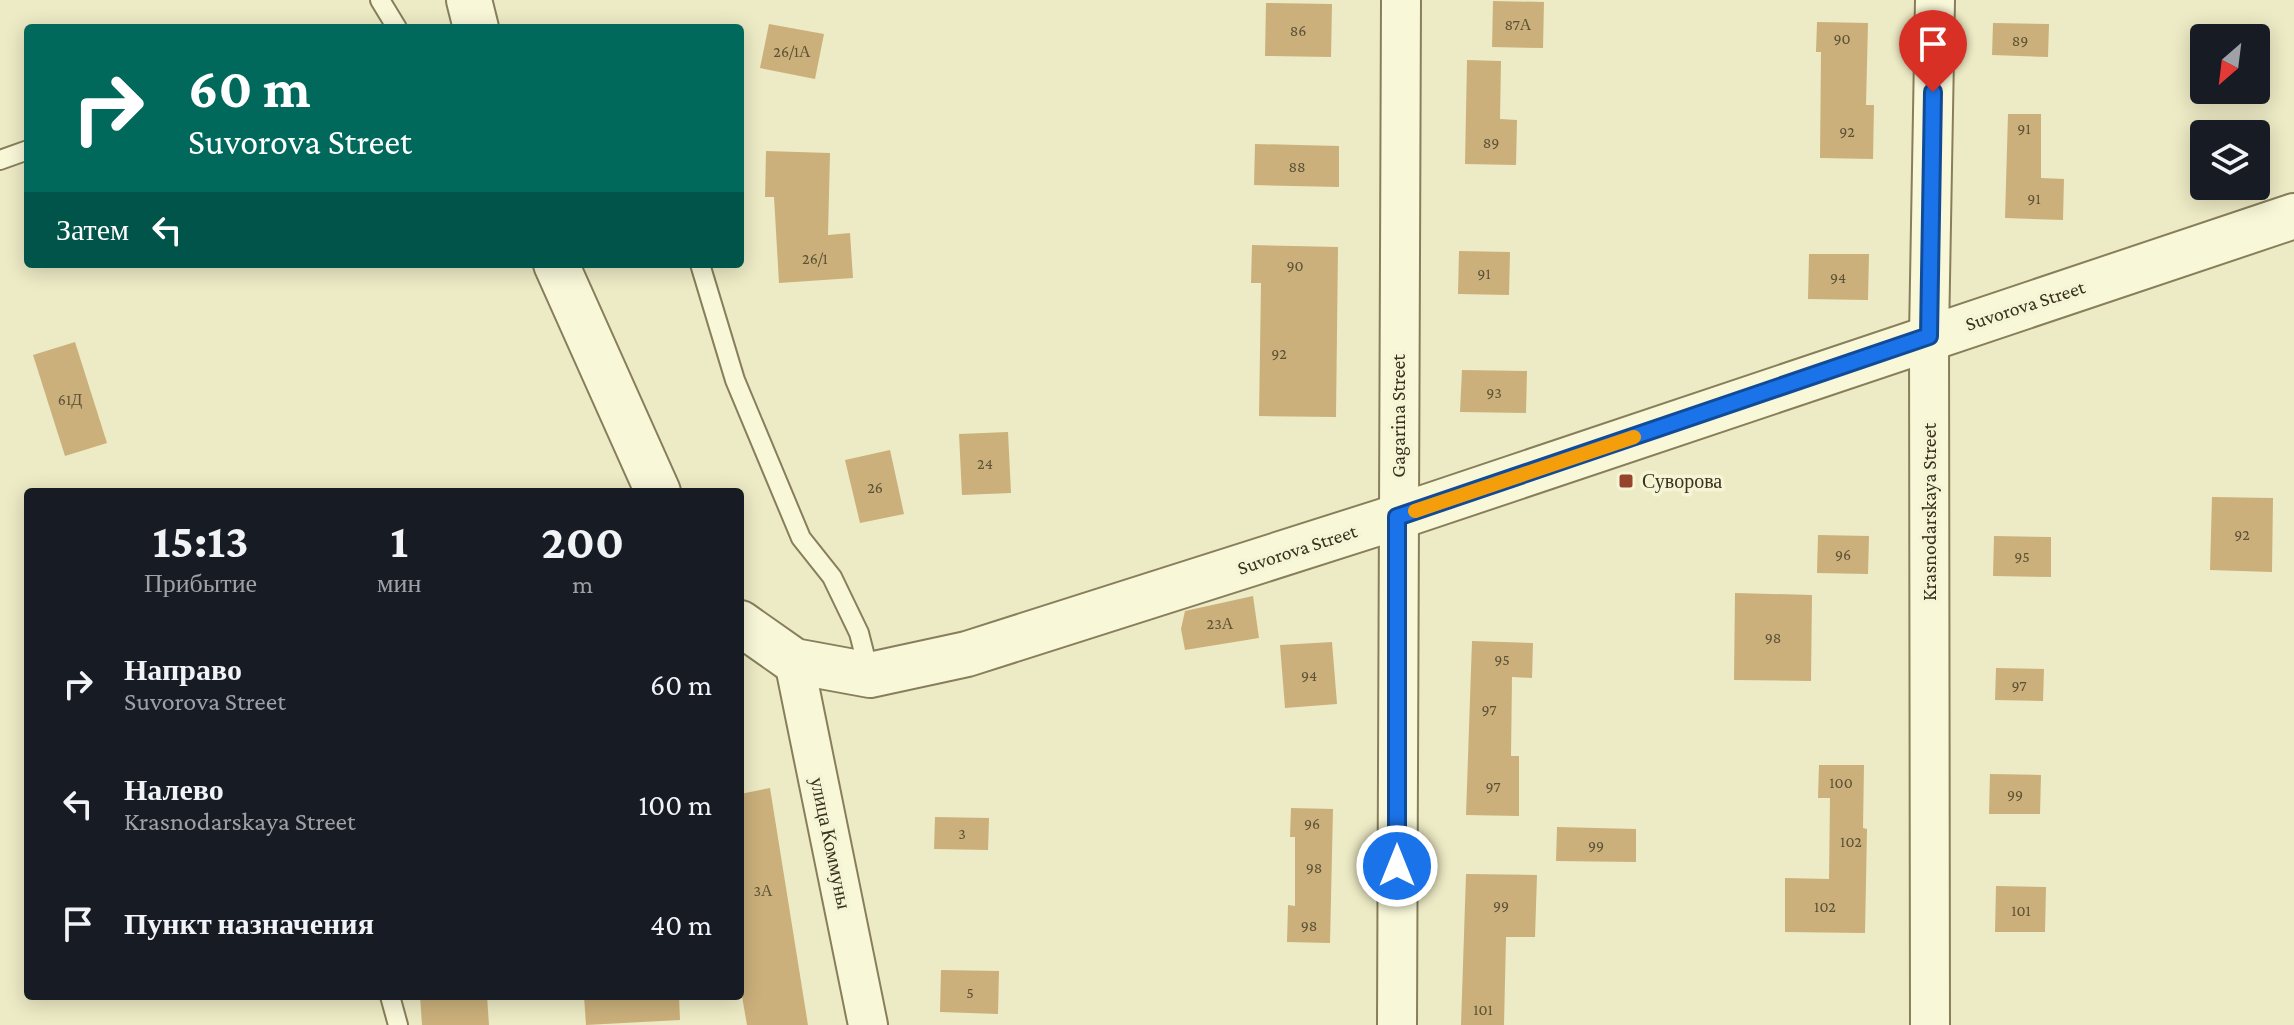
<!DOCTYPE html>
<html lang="ru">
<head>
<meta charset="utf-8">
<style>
  :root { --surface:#171b24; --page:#242831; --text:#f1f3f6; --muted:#9ea1a6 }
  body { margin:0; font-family:"Crimson Pro",serif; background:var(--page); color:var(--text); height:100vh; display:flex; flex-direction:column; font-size:30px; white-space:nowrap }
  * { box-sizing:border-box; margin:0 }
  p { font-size:26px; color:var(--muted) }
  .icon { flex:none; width:44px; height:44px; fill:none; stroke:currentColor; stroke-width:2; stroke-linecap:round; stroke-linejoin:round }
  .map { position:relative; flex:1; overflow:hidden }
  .sheet { position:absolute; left:24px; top:488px; width:720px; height:512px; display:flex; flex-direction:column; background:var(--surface); border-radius:8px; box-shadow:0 4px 20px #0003 }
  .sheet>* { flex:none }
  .banner { position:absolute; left:24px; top:24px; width:720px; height:244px; border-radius:8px; box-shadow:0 4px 20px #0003; background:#00695c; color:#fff; overflow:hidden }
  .needle { width:52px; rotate:208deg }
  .buttons { position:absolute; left:2190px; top:24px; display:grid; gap:16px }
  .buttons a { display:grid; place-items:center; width:80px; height:80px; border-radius:8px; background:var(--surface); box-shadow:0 4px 20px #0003; font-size:40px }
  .pin { position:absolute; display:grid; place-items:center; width:68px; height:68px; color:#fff; margin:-82px -34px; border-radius:50% 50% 50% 0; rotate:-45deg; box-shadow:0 0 8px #0007 }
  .pin .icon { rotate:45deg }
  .me { position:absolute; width:88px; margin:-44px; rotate:0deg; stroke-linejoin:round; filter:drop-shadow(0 0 6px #0008) }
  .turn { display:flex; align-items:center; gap:28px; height:168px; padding:0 32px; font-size:36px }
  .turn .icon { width:104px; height:104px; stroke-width:2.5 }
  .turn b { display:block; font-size:56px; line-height:68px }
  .then { display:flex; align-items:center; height:76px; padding:0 32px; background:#0003; gap:16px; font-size:30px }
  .eta { display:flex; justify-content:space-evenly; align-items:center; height:136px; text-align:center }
  .eta b { font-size:48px; font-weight:700; line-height:56px }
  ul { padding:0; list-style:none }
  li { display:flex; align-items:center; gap:24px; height:120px; padding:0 32px }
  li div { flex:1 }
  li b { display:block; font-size:30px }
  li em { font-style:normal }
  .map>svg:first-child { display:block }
  .building { fill:#cbb07b }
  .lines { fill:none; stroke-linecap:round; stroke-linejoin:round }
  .service-casing { stroke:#887e5b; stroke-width:22 }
  .minor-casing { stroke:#887e5b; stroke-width:42 }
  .tertiary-casing { stroke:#887e5b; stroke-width:48 }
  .service { stroke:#f8f7d8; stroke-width:18 }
  .minor { stroke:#f8f7d8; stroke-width:38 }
  .tertiary { stroke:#f8f7d8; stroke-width:44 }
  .route-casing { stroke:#114b97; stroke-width:20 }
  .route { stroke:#1a73e8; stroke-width:14 }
  .slow { stroke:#f59e0b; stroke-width:14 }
  .poi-dot { fill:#96452c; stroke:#f5f4d4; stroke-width:3 }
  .labels { text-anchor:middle; stroke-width:7; stroke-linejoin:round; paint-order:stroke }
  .number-label { font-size:16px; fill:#5d5136 }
  .street-label { font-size:20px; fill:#38311f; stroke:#f5f4d4 }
  .poi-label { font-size:20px; fill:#38311f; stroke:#f5f4d4; text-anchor:start }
</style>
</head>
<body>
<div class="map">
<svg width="2294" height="1025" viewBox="0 0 2294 1025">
  <rect width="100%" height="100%" fill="#edebc5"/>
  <g class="building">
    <polygon points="1493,1 1544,2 1543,48 1492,47"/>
    <polygon points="1266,3 1332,4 1331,57 1265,56"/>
    <polygon points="1817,22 1868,23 1866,105 1874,105 1873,159 1820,158 1821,52 1816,52"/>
    <polygon points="1993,23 2049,24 2048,57 1992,55"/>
    <polygon points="769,24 824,34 815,79 760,68"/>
    <polygon points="1467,60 1501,61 1500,119 1517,120 1516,165 1465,164"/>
    <polygon points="2008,114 2041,114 2041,178 2064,179 2063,220 2005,218"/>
    <polygon points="1255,144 1339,146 1339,187 1254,185"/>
    <polygon points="766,151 830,153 828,235 850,233 853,278 779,283 774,197 765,197"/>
    <polygon points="1252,245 1338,247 1336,417 1259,416 1261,283 1251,283"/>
    <polygon points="1459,251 1510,252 1509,295 1458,294"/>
    <polygon points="1809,254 1869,254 1868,300 1808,299"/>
    <polygon points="75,342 107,443 65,456 33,355"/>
    <polygon points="1462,370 1527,371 1526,413 1460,412"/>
    <polygon points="1008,432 1011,493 962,495 959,434"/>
    <polygon points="890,450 904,514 860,523 845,460"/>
    <polygon points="2212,497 2273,498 2272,572 2210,570"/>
    <polygon points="1818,535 1869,536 1868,574 1817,573"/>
    <polygon points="1994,536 2051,537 2051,577 1993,576"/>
    <polygon points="1735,593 1812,595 1811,681 1734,680"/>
    <polygon points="1253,596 1259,638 1185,650 1181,629 1185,611"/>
    <polygon points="1472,641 1533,643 1532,678 1512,677 1511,756 1519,756 1519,816 1466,815"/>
    <polygon points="1332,642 1337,704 1285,708 1280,645"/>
    <polygon points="1996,668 2044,669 2043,701 1995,700"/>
    <polygon points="1819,765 1864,765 1863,828 1867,829 1865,933 1785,932 1785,878 1829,879 1830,798 1818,798"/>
    <polygon points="1990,774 2041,775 2040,814 1989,814"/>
    <polygon points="770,788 808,1025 747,1025 740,985 740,794"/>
    <polygon points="1291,808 1333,809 1330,943 1287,942 1288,905 1295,906 1295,837 1290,837"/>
    <polygon points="935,817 989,818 988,850 934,849"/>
    <polygon points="1557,827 1636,829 1636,862 1556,861"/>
    <polygon points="1466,874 1537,875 1535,937 1506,937 1504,1025 1461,1025"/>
    <polygon points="1996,886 2046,887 2045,932 1995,932"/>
    <polygon points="941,970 999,971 998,1014 940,1012"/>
    <polygon points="420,996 487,996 489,1025 422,1025"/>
    <polygon points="584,996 679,996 680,1020 586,1025"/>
  </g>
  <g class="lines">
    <g class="service-casing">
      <g id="service">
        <polyline points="380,0 397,28"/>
        <polyline points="0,160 28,150"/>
        <polyline points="700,264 735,380 801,538 832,577 859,633 869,672"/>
        <polyline points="390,996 398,1025"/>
      </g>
    </g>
    <g class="minor-casing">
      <g id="minor">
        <polyline points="794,661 868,1025"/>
        <polyline points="1397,1025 1401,0"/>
        <polyline points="1930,1025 1929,336 1935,0"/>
      </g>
    </g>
    <g class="tertiary-casing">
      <g id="tertiary">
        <polyline points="469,0 476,28"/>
        <polyline points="556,264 658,492"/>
        <polyline points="740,623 794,661 870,675 967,654 1397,517 2294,216"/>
      </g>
    </g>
    <use href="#service" class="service"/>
    <use href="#minor" class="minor"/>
    <use href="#tertiary" class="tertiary"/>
  </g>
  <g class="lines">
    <g class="route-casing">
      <polyline id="route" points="1397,866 1397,517 1929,336 1933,92"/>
    </g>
    <use href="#route" class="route"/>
    <polyline class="slow" points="1415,511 1634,437"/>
  </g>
  <rect class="poi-dot" x="1618" y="473" width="16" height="16" rx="4"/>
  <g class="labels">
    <g class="number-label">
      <text x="1518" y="30">87А</text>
      <text x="1298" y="36">86</text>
      <text x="1842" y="44">90</text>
      <text x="2020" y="46">89</text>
      <text x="792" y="57">26/1А</text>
      <text x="2024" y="134">91</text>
      <text x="1847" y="137">92</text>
      <text x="1491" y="148">89</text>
      <text x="1297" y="172">88</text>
      <text x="2034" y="204">91</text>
      <text x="815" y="264">26/1</text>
      <text x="1295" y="271">90</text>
      <text x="1484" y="279">91</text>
      <text x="1838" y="283">94</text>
      <text x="1279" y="359">92</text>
      <text x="1494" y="398">93</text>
      <text x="70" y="405">61Д</text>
      <text x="985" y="469">24</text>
      <text x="875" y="493">26</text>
      <text x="2242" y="540">92</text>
      <text x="1843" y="560">96</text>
      <text x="2022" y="562">95</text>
      <text x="1220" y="629">23А</text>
      <text x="1773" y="643">98</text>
      <text x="1502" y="665">95</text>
      <text x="1309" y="681">94</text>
      <text x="2019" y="691">97</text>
      <text x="1489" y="715">97</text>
      <text x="1841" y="788">100</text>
      <text x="1493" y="792">97</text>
      <text x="2015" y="800">99</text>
      <text x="1312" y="829">96</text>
      <text x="962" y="839">3</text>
      <text x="1851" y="847">102</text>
      <text x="1596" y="851">99</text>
      <text x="1314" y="873">98</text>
      <text x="763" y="896">3А</text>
      <text x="1501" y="911">99</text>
      <text x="1825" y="912">102</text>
      <text x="2021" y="916">101</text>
      <text x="1309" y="931">98</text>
      <text x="970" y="998">5</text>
      <text x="1483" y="1015">101</text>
    </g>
    <g class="street-label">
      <text transform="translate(2025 305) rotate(-18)" y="7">Suvorova Street</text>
      <text transform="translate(1398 416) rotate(-90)" y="7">Gagarina Street</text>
      <text transform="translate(1929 512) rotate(-90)" y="7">Krasnodarskaya Street</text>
      <text transform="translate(1297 549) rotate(-18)" y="7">Suvorova Street</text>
      <text transform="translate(831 843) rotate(78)" y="7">улица Коммуны</text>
    </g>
    <g class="poi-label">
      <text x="1642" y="488">Суворова</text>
    </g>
  </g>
</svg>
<div class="buttons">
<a><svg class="needle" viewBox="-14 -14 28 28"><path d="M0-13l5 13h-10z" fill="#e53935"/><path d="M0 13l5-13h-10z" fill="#9ea1a6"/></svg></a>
<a><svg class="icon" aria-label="layers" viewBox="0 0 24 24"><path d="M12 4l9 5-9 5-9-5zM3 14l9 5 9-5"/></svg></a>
</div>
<div class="pin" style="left:1933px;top:92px;background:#d93025"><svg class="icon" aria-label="arrive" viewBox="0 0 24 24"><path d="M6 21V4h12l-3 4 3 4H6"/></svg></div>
<svg class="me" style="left:1397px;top:866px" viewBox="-20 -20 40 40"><circle r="17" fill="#1a73e8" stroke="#fff" stroke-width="3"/><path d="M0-11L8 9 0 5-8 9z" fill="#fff"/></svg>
<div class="banner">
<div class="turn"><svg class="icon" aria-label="right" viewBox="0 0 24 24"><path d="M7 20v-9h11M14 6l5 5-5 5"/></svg><div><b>60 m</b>Suvorova Street</div></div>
<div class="then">Затем<svg class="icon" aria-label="left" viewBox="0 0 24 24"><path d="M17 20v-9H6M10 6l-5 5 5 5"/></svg></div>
</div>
<section class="sheet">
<div class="eta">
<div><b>15:13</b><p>Прибытие</p></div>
<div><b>1</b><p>мин</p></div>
<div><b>200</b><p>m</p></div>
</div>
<ul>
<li><svg class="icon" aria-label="right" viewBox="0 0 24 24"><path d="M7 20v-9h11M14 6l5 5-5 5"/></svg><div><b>Направо</b><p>Suvorova Street</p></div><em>60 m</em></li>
<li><svg class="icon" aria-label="left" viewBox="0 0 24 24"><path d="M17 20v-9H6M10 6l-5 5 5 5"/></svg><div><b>Налево</b><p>Krasnodarskaya Street</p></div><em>100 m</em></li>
<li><svg class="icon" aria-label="arrive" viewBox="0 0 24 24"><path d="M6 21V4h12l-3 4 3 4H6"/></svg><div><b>Пункт назначения</b></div><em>40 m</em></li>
</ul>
</section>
</div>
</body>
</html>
